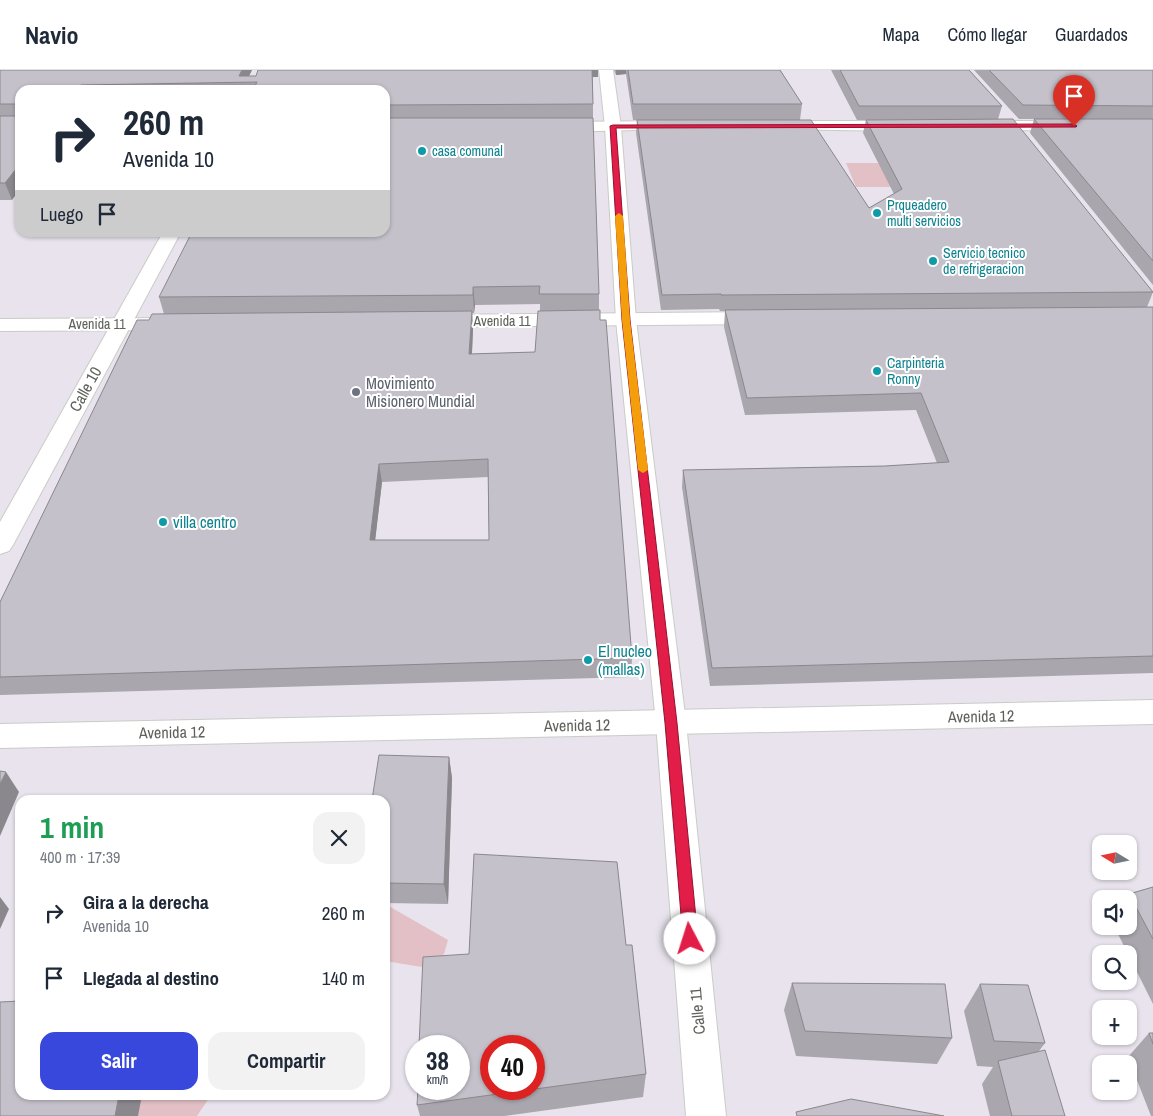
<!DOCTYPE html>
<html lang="es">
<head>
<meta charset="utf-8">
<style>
  :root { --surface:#fff; --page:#f2f2f3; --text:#1f2937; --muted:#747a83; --line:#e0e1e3; --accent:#3948dc }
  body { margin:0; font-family:"Archivo Narrow",sans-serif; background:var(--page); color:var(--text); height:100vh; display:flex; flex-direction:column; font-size:19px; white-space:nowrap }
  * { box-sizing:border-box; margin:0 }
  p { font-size:16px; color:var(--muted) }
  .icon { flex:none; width:28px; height:28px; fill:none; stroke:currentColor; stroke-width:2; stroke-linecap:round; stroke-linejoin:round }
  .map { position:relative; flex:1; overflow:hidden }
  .side { position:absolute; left:15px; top:725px; width:375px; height:305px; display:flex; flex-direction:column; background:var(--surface); border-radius:15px; box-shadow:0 1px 4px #0004 }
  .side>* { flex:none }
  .guide { position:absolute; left:15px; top:15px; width:375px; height:152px; border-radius:15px; box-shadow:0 1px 4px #0004; background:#fff; color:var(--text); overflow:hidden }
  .needle { width:32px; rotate:280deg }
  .tools { position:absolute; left:1092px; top:765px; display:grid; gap:10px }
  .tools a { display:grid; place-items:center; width:45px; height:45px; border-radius:10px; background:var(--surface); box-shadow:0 1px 4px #0004; font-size:25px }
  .speed { position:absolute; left:405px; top:965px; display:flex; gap:10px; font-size:25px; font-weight:700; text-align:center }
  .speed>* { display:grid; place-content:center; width:65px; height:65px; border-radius:50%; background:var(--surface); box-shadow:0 1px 4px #0004; line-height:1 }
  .speed small { font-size:12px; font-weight:400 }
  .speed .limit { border:8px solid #d22; background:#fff; color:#111 }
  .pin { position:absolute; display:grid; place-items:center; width:42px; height:42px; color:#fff; margin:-51px -21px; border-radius:50% 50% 50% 0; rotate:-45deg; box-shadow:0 0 5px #0007 }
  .pin .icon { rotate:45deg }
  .me { position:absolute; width:55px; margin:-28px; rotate:355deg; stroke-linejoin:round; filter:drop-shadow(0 0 4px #0008) }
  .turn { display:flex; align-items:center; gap:18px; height:105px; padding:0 25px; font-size:22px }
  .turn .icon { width:65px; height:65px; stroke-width:2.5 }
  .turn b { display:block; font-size:35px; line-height:42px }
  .then { display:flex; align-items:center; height:48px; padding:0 25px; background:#0003; gap:10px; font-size:19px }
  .round { display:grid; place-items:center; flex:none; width:52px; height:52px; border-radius:15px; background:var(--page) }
  .summary { display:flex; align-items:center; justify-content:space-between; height:85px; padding:0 25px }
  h1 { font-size:30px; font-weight:800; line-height:38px; color:#1e9e55 }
  .primary-button { display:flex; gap:10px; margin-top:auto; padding:10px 25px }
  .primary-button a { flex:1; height:58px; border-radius:15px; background:var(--accent); color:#fff; font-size:20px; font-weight:800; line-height:58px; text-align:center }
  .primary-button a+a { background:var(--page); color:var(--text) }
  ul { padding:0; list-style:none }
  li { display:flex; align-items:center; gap:15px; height:65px; padding:0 25px }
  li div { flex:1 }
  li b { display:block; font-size:19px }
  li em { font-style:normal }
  header { display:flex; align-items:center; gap:30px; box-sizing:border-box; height:70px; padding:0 25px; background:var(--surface); border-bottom:1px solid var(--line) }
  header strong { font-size:24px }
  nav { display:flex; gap:28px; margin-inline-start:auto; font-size:18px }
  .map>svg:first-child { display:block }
  .green { fill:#e2c0c6 }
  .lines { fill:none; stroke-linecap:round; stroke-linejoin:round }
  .minor-casing { stroke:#c9ccc6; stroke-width:2 }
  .tertiary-casing { stroke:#c9ccc6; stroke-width:2 }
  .minor { fill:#fff; fill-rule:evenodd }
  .tertiary { fill:#fff; fill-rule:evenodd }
  .wall { fill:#a9a6ae; fill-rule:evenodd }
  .shaded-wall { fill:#8a878d }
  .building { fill:#c5c1ca; stroke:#8a878d; fill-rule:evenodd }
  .route { fill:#e11d48; stroke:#92132f }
  .slow { fill:#f59e0b }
  .culture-dot { fill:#0f9aa8; stroke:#fff; stroke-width:2 }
  .worship-dot { fill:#6b7280; stroke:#fff; stroke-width:2 }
  .labels { text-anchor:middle; stroke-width:4; stroke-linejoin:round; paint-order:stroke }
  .far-culture-label { font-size:14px; fill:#0d838f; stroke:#fff; text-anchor:start }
  .far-street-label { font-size:14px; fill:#5f625b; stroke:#fff }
  .worship-label { font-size:16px; fill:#5b616d; stroke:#fff; text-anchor:start }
  .street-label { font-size:16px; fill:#5f625b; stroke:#fff }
  .culture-label { font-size:16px; fill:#0d838f; stroke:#fff; text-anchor:start }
</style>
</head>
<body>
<header>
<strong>Navio</strong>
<nav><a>Mapa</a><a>Cómo llegar</a><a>Guardados</a></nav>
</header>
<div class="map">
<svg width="1153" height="1046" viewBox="0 0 1153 1046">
  <rect width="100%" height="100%" fill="#e8e3ec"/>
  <g class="green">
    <polygon points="846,93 897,93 909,117 856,117"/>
    <polygon points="385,834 448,870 444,884 428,898 385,891"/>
    <polygon points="133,1025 211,1025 197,1046 132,1046"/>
  </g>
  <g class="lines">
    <g class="minor-casing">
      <g id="minor">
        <polygon points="673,51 679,53 681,56 679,59 556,62 550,60 548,57 550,54 556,52"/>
        <polygon points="776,51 901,51 907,53 909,56 907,59 901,61 770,59 768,56 770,53"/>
        <polygon points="981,51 1068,51 1074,53 1076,56 1074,59 1068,61 975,59 973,56 975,53"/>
        <polygon points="762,242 769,244 772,248 769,252 762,254 435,257 428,255 425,251 428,247 435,245"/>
        <polygon points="172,248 179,250 182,254 179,258 172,260 0,261 0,249"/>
        <polygon points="1153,630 1153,654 0,678 0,654"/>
      </g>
    </g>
    <g class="tertiary-casing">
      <g id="tertiary">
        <polygon points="599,0 613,0 621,57 636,250 686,653 726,1046 686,1046 656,653 616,250 605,57"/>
        <polygon points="163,162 181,162 13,475 9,481 0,484 0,452"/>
      </g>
    </g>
    <use href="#minor" class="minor"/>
    <use href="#tertiary" class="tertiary"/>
  </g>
  <g class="wall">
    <path d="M 0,0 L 252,0 L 249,6 L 598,7 L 593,7 L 593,50 L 599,224 L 599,240 L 632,588 L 631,607 L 0,625 L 0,532 L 149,250 L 164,244 L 159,227 L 385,162 L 385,20 L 20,20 L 12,130 L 0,130 ZM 540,234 L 540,241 L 535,282 L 472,284 L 473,259 L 472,243 L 474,243 L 475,235 ZM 488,407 L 489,470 L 375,470 L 382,412 Z"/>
    <polygon points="614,0 780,0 802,34 800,50 869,138 894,124 863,63 866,50 857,50 831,0 969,0 1002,36 998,49 1153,222 1147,237 1153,237 1153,603 710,616 682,417 683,400 885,396 937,393 916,340 745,345 724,257 725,241 720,241 719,239 661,240 636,63 637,50 633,50 626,4 616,5"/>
    <polygon points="974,0 1153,0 1153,215 1030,63 1034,49 1019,49"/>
    <polygon points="449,687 452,708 448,834 385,833 385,730"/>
    <polygon points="1153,817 1153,934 1129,886 1129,884 1128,884 1114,856 1129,856 1129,829 1125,829 1129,824"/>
    <polygon points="626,875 646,1004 643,1027 504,1046 420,1046 417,1035 469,884"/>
    <polygon points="792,913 952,968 937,994 796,986 784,940"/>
    <polygon points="980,914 1045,973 1039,981 1065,1046 990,1046 982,1014 993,997 977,996 964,941"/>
    <polygon points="1149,963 1153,963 1153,1046 1151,1046 1128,987"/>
  </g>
  <g class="shaded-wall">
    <polygon points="242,0 252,0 246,12 239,6"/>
    <rect x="592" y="0" width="6" height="7"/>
    <polygon points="616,0 626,0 626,4 616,5"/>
    <polygon points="81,15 82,20 77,20"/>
    <polygon points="20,94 20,119 12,130 5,113"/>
    <polygon points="473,217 475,235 474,243 473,225"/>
    <polygon points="472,241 473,259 471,302 469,284"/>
    <polygon points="379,394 382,412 373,489 370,470"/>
    <polygon points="449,687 452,708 448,834 444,814"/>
    <polygon points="6,702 19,722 0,766 0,714"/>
    <polygon points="0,827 9,839 0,859"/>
    <polygon points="119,1025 142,1025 138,1046 115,1046"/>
  </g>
  <g class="building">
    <polygon points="0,0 242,0 239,6 256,6 258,0 592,0 593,34 385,35 385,20 253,20 257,12 81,15 77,20 20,20 20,94 5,113 0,113 0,46 16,46 16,34 0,34"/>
    <polygon points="628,0 780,0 802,34 633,34"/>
    <polygon points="840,0 969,0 1002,36 859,36"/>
    <polygon points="989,0 1153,0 1153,36 1023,35"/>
    <polygon points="385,48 593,48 599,224 539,224 540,216 473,217 473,225 159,227 192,162 385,162"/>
    <polygon points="1013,49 1153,222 721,225 721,224 662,225 637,50 811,50 869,138 902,119 866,50"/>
    <polygon points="1034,49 1153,49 1153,191"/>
    <polygon points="1153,237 1153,586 712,598 683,400 885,396 949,392 921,323 747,328 725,240"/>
    <path d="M 600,240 L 600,250 L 606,250 L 632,588 L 0,607 L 0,532 L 137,250 L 149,250 L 152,244 L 472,241 L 469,284 L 535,282 L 538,241 ZM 488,389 L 489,470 L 370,470 L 379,394 Z"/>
    <polygon points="379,685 449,687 444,814 385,813 385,730 372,730"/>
    <polygon points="0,701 6,702 0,714"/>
    <polygon points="70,726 130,727 129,730 68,730"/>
    <path d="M 474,784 L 617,792 L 626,875 L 632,875 L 646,1004 L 417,1035 L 418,1019 L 459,1019 L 459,976 L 419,976 L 423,887 L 469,884 ZM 491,976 L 534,976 L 534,1019 L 491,1019 Z"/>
    <polygon points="1153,817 1153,869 1129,824"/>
    <polygon points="792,913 945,914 952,968 805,961"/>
    <polygon points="980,914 1028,915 1045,973 994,971"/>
    <polygon points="20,931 20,1025 119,1025 115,1046 0,1046 0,932"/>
    <polygon points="1149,963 1153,963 1153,974"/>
    <polygon points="1045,980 1065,1046 1012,1046 998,991"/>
    <polygon points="851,1029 944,1046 797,1046 796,1042"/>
  </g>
  <polygon class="route" points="1074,54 1077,56 1076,57 616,58 630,250 677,653 698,869 696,874 690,876 685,874 683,869 665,653 622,250 610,56 613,55"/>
  <polygon class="slow" points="619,143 623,146 630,250 648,400 643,403 638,400 622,250 615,146"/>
  <g class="culture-dot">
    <circle cx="422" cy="81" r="5"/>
    <circle cx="877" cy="143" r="5"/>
    <circle cx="933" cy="191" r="5"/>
    <circle cx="877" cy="301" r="5"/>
    <circle cx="163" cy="452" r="5"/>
    <circle cx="588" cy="590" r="5"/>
  </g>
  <circle class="worship-dot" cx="356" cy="322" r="5"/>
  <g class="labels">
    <g class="far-culture-label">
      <text x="432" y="86">casa comunal</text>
      <text x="887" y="140">Prqueadero<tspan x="887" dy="16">multi servicios</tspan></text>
      <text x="943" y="188">Servicio tecnico<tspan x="943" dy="16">de refrigeracion</tspan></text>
      <text x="887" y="298">Carpinteria<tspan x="887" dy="16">Ronny</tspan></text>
    </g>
    <g class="far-street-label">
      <text x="502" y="256">Avenida 11</text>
      <text x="97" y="259">Avenida 11</text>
    </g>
    <g class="worship-label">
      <text x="366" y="319">Movimiento<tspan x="366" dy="18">Misionero Mundial</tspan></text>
    </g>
    <g class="street-label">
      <text transform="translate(85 319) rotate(-61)" y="6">Calle 10</text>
      <text transform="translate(981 646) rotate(-1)" y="6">Avenida 12</text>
      <text transform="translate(577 655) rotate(-1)" y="6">Avenida 12</text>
      <text transform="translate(172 662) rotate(-1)" y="6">Avenida 12</text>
      <text transform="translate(697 941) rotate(-95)" y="6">Calle 11</text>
    </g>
    <g class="culture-label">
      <text x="173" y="458">villa centro</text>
      <text x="598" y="587">El nucleo<tspan x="598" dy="18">(mallas)</tspan></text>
    </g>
  </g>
</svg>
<div class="tools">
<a><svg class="needle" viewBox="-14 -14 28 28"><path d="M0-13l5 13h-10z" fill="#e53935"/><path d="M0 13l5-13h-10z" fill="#747a83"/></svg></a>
<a><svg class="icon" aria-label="sound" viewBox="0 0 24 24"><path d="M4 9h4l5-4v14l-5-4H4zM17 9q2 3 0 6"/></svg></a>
<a><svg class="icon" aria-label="search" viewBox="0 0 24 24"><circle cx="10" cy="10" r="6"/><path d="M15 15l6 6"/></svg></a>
<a>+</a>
<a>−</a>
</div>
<div class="speed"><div>38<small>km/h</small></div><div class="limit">40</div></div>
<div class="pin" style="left:1074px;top:56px;background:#d93025"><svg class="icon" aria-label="arrive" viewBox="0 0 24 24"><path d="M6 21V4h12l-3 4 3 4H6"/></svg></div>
<svg class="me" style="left:690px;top:869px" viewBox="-20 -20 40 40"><circle r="19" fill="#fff"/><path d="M0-13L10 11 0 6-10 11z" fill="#e11d48"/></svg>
<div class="guide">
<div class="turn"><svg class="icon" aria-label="right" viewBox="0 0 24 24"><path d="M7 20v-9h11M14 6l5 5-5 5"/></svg><div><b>260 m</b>Avenida 10</div></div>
<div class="then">Luego<svg class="icon" aria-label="arrive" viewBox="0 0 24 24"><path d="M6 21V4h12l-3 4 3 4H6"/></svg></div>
</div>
<section class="side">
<div class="summary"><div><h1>1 min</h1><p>400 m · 17:39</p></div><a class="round"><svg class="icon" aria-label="close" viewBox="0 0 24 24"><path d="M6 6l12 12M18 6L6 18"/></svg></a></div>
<ul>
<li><svg class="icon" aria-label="right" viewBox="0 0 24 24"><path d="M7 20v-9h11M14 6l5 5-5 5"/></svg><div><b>Gira a la derecha</b><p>Avenida 10</p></div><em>260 m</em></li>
<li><svg class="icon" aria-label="arrive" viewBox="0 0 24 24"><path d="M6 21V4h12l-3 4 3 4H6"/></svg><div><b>Llegada al destino</b></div><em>140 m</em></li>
</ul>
<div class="primary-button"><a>Salir</a><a>Compartir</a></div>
</section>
</div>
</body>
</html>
